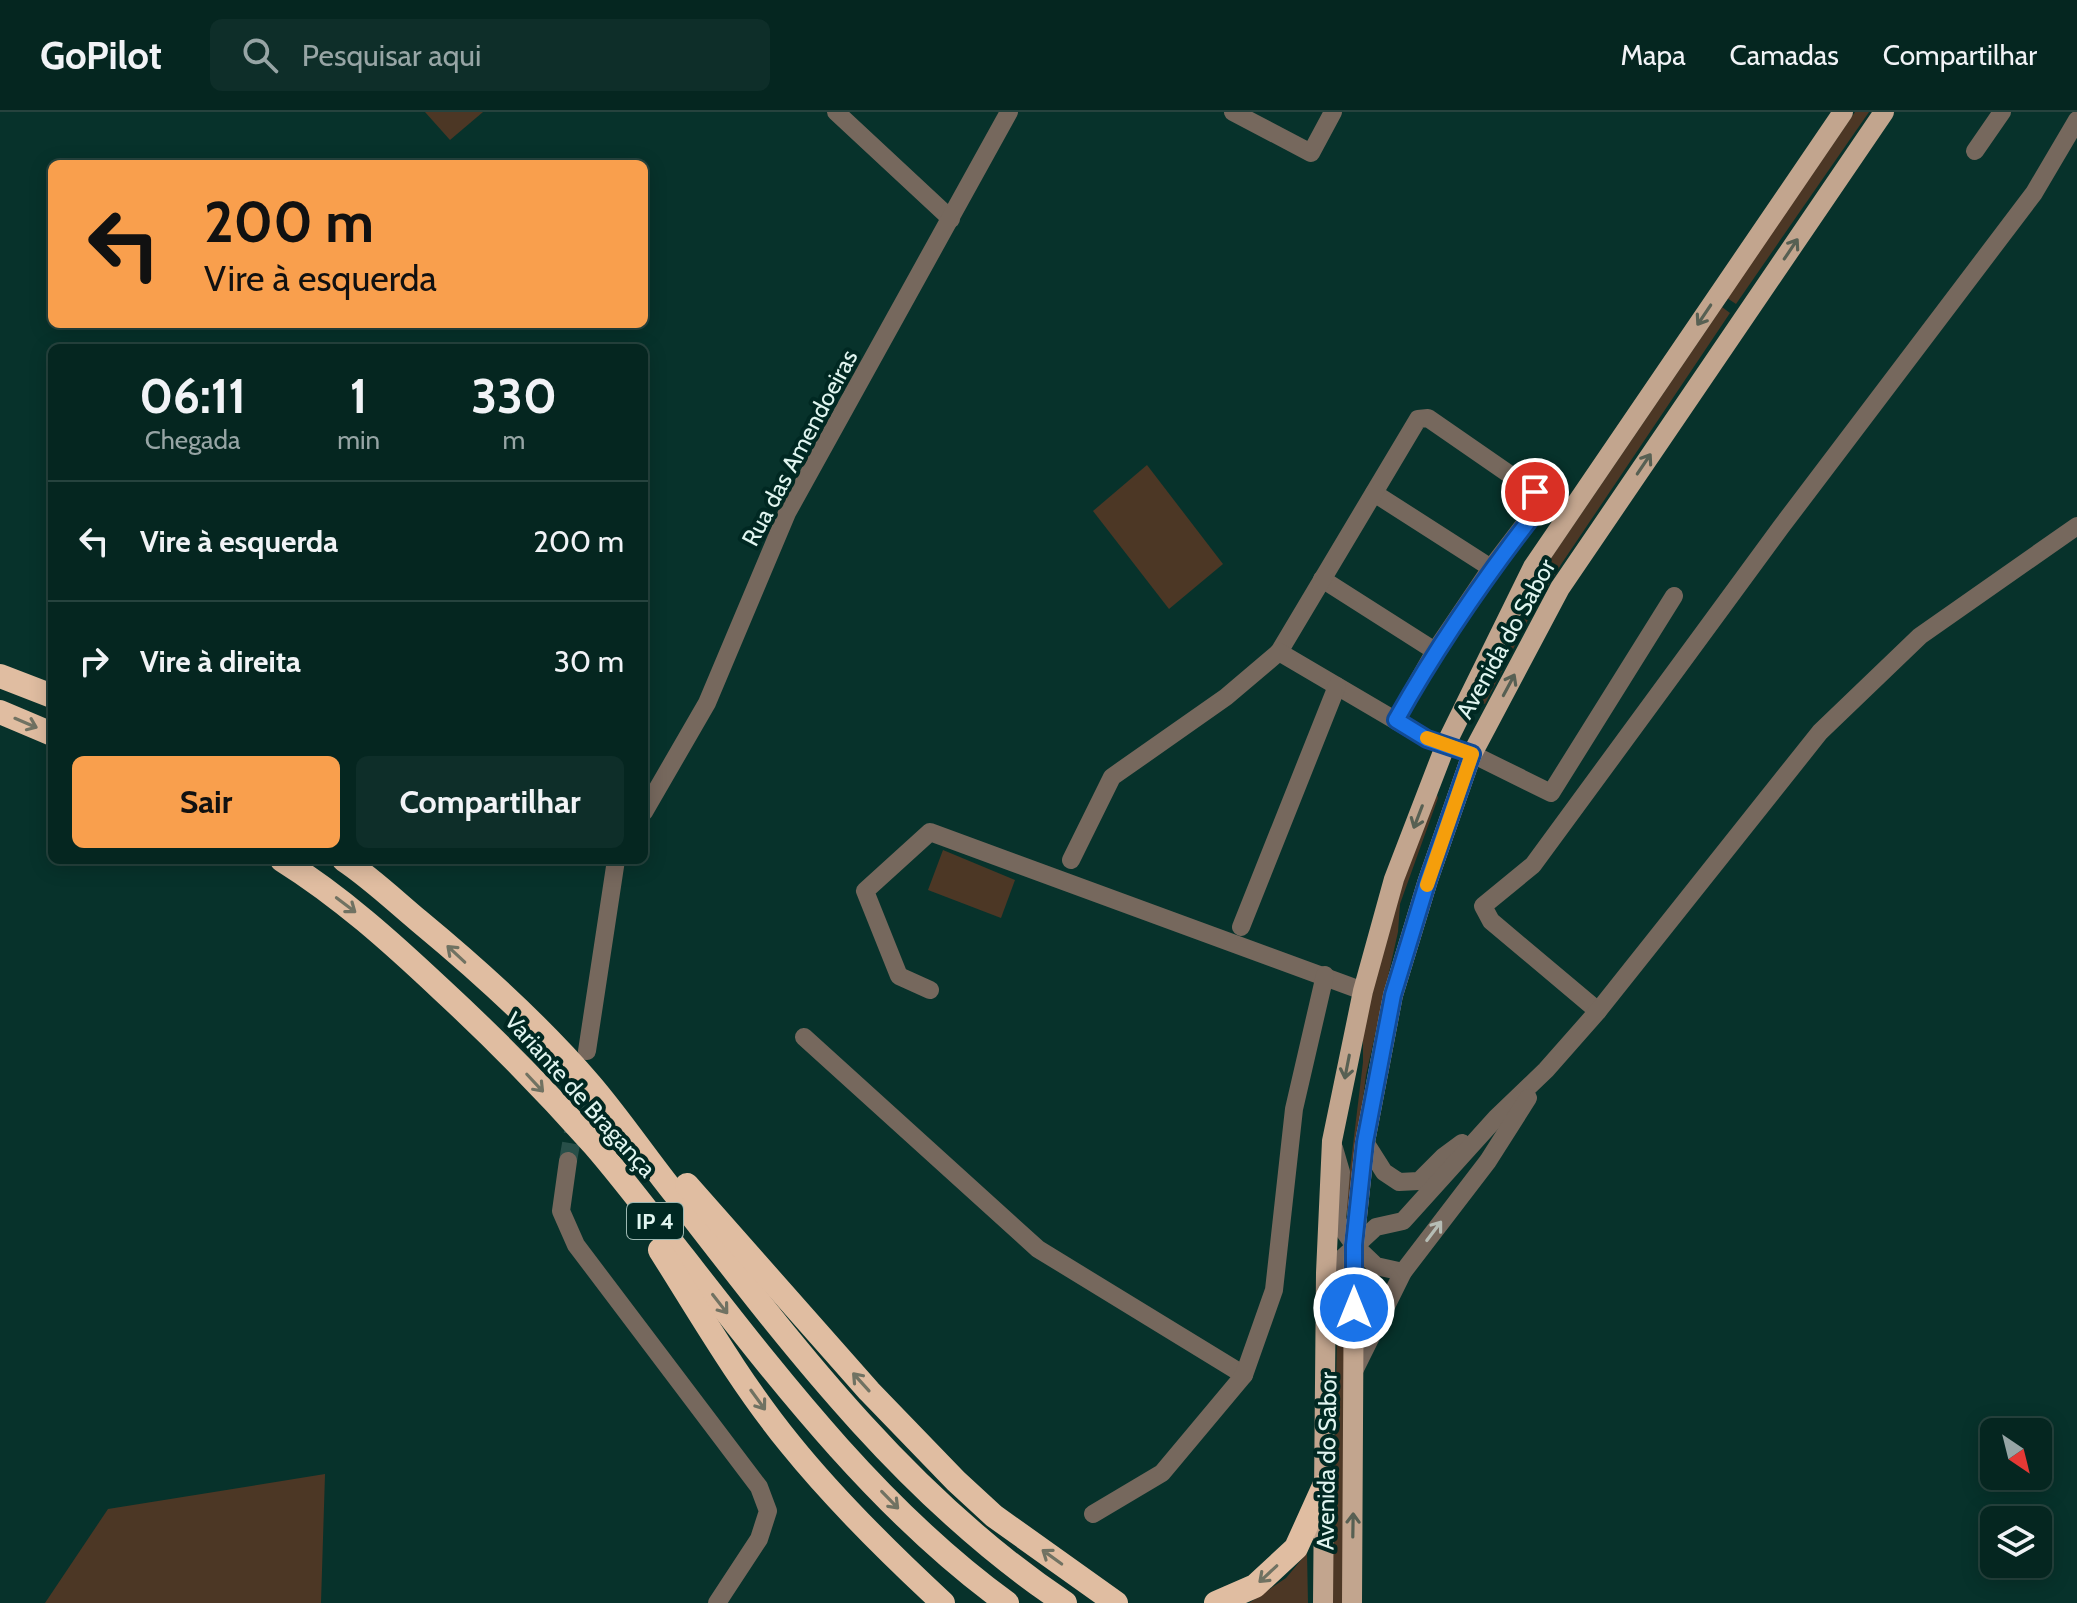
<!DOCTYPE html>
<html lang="pt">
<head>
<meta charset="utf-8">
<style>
  :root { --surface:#052620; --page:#0e2e29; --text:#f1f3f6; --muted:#97a5a5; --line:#26433e; --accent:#f99f4d }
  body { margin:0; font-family:Cabin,sans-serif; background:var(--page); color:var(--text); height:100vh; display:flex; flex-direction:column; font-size:30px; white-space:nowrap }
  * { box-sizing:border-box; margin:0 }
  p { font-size:26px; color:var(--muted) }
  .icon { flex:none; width:44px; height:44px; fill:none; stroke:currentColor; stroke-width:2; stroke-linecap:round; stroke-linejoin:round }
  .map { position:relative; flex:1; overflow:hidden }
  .side { position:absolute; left:48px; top:232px; width:600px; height:520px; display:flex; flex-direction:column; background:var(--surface); border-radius:12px; box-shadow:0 4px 20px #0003,0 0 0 2px var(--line) }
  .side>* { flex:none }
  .guide { position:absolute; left:48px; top:48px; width:600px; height:168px; border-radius:12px; box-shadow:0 4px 20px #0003,0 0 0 2px var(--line); background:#f99f4d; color:#111; overflow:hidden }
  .needle { width:52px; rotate:145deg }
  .fabs { position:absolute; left:1980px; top:1306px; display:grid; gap:16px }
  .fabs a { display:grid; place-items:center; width:72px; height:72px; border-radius:12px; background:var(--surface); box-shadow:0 4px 20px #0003,0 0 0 2px var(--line); font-size:40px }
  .pin { position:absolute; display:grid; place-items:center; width:68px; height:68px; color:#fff; margin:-34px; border:4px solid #fff; border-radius:50%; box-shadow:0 2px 8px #0007 }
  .me { position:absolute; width:88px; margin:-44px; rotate:0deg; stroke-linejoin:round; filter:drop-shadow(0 0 6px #0008) }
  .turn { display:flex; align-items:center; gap:28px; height:168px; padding:0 24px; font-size:36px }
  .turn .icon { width:104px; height:104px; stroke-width:2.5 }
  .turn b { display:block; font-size:56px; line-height:68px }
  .eta { display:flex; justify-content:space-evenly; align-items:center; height:136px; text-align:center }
  .eta b { font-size:48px; font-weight:700; line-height:56px }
  .cta { display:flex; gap:16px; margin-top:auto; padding:16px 24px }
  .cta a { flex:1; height:92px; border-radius:12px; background:var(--accent); color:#111; font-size:32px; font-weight:700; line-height:92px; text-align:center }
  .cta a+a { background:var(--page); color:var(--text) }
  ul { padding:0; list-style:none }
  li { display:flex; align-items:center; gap:24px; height:120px; padding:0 24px; border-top:2px solid var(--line) }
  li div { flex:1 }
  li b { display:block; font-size:30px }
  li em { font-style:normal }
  header { display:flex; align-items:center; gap:48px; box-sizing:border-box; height:112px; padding:0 40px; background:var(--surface); border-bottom:2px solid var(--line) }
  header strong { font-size:38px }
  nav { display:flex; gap:44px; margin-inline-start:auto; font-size:28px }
  .search { width:560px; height:72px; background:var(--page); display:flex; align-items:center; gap:20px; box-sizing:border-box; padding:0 28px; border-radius:12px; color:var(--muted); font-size:30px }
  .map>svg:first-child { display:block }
  .green { fill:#4c3725 }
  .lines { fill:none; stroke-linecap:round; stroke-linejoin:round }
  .minor-tunnel { stroke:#284f49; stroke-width:18; stroke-dasharray:18 9; stroke-linecap:butt }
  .minor { stroke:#76685d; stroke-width:18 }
  .major { stroke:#c2a58e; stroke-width:20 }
  .highway { stroke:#e0bda1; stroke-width:24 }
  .oneway { stroke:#576053 }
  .oneway2 { stroke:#707262 }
  .oneway3 { stroke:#b6bdb5 }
  .route-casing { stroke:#114b97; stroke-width:20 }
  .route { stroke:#1a73e8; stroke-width:14 }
  .slow { stroke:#f59e0b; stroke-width:14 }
  .labels { text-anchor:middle; stroke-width:8; stroke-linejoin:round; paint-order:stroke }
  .shield { fill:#002822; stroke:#9db8b2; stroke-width:2 }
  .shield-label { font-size:22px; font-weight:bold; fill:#e0f5f0 }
  .street-label { font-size:24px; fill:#e0f5f0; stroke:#002822 }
</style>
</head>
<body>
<header>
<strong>GoPilot</strong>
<div class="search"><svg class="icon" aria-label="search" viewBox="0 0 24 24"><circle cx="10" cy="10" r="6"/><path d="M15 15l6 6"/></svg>Pesquisar aqui</div>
<nav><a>Mapa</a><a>Camadas</a><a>Compartilhar</a></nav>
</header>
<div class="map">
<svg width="2077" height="1491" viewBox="0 0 2077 1491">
  <rect width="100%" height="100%" fill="#07322b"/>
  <g class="green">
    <polygon points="425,0 483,0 450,28"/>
    <polygon points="1855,0 1869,0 1736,192 1727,186"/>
    <polygon points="1722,195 1730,201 1562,451 1534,496 1485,592 1482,591 1482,585 1534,488 1547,452"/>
    <polygon points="1147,353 1223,452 1169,497 1093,399"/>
    <polygon points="1435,675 1438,686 1400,792 1398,820 1366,963 1349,1097 1345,1099 1363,950 1363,920 1389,812"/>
    <polygon points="943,738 1015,768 1001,806 928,778"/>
    <polygon points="1338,1167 1347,1167 1346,1491 1332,1491"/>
    <polygon points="325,1362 321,1491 45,1491 108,1397"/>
    <polygon points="1307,1441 1308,1491 1249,1491 1286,1466"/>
  </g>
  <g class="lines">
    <polyline class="minor-tunnel" points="568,1049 584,958"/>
    <g class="minor">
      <polyline points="836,0 951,107"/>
      <polyline points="1233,0 1311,41 1333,0"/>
      <polyline points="1975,39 2002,0"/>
      <polyline points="1374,381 1491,456"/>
      <polyline points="1322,467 1435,539"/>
      <polyline points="1279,540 1418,307 1428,306 1535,380 1542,389 1491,456 1435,539 1396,608"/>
      <polyline points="644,700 707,591 787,401 1009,0"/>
      <polyline points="1071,748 1112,665 1226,585 1279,540 1427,627 1472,642 1551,681 1674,484"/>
      <polyline points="1241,815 1337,574"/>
      <polyline points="930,878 899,864 865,779 930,720 1363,879"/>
      <polyline points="1598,899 1491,809 1483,794 1533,753 1781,415 2034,81 2077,8"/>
      <polyline points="804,925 1038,1137 1244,1263"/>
      <polyline points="587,939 616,748"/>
      <polyline points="1365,1030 1384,1060 1399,1070 1419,1069 1443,1045 1462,1031"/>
      <polyline points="1334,1036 1341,1060 1337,1109 1354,1133 1376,1154 1403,1160"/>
      <polyline points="568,1049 561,1099 576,1133 759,1375 768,1399 759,1427 717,1491"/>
      <polyline points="1326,1161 1376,1115 1403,1109 1496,1006 1546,958 1598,899 1820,620 1920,524 2077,414"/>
      <polyline points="1354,1259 1403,1160 1488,1049 1528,986"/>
      <polyline points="1093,1402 1162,1361 1244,1263 1274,1178 1294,997 1325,863"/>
    </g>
    <g class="major">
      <polyline points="1323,1491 1326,1161 1332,1029 1363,879 1394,767 1446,632 1533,455 1843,0"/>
      <polyline points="1352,1491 1354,1133 1365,1030 1393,883 1428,768 1472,642 1560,476 1884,0"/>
    </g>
    <g class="highway">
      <polyline points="0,564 52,584"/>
      <polyline points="0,600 52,622"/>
      <path d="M 282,748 C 341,785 391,830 442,878 C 495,927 546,979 594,1033 C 626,1070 655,1109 685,1147 C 781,1270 880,1399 1007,1491"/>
      <path d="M 344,748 C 371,766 395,789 419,809 C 477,857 541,915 590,972 C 620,1007 646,1046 675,1082 C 791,1232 906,1385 1065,1491"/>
      <polyline points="687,1073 869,1279 956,1369 994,1404 1116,1491"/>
      <path d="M 660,1138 C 701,1203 741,1272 790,1332 C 836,1389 889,1441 943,1491"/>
      <polyline points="1216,1491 1255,1474 1296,1436 1324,1374"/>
    </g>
  </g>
  <defs><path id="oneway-shaft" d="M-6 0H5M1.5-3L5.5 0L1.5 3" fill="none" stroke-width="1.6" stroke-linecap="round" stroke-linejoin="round" transform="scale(2)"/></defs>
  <g class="oneway">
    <use href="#oneway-shaft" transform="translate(1791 137) rotate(-56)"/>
    <use href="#oneway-shaft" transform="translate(1704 203) rotate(124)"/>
    <use href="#oneway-shaft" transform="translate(1644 352) rotate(-56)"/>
    <use href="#oneway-shaft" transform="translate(1509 573) rotate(-62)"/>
    <use href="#oneway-shaft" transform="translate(1418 705) rotate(111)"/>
    <use href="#oneway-shaft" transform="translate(1347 955) rotate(101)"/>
    <use href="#oneway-shaft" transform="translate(1353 1413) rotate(-89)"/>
  </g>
  <g class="oneway2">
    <use href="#oneway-shaft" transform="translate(26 611) rotate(23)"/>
    <use href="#oneway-shaft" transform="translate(346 793) rotate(37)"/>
    <use href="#oneway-shaft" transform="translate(456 842) rotate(-137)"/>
    <use href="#oneway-shaft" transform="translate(535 971) rotate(47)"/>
    <use href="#oneway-shaft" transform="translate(720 1192) rotate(52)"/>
    <use href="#oneway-shaft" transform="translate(861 1270) rotate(-132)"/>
    <use href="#oneway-shaft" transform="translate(758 1288) rotate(54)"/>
    <use href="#oneway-shaft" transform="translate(890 1388) rotate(46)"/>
    <use href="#oneway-shaft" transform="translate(1052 1445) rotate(-144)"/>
    <use href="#oneway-shaft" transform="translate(1268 1462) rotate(137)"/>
  </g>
  <use class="oneway3" href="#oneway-shaft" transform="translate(1434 1119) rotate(-53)"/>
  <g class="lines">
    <g class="route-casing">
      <path id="route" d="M 1354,1196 L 1354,1133 L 1365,1030 L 1393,883 L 1428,768 L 1472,642 L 1427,627 L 1396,608 C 1438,533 1485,465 1538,397 L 1542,389 L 1535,380"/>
    </g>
    <use href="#route" class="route"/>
    <polyline class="slow" points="1427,773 1472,642 1427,626"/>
  </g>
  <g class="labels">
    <rect class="shield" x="627" y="1091" width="56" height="36" rx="6"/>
    <g class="shield-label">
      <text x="655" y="1117">IP 4</text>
    </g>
    <g class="street-label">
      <text transform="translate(800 336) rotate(-62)" y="8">Rua das Amendoeiras</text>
      <text transform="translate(1506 527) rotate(-61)" y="8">Avenida do Sabor</text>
      <text transform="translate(580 983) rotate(48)" y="8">Variante de Bragança</text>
      <text transform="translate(1327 1349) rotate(-89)" y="8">Avenida do Sabor</text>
    </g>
  </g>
</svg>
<div class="fabs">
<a><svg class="needle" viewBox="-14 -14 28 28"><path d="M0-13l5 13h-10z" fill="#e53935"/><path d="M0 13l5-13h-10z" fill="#97a5a5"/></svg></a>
<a><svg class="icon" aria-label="layers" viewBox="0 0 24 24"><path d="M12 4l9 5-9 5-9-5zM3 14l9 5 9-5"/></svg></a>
</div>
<div class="pin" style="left:1535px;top:380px;background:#d93025"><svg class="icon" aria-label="arrive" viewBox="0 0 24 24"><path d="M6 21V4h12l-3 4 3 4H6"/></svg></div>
<svg class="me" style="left:1354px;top:1196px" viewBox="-20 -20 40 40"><circle r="17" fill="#1a73e8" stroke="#fff" stroke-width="3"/><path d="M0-11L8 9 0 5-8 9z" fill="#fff"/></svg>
<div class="guide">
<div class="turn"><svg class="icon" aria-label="left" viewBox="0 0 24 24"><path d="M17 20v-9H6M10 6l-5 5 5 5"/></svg><div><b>200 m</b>Vire à esquerda</div></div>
</div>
<section class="side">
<div class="eta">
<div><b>06:11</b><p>Chegada</p></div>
<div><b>1</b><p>min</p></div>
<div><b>330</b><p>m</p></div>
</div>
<ul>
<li><svg class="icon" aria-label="left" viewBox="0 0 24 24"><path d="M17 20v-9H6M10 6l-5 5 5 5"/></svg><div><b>Vire à esquerda</b></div><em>200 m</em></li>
<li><svg class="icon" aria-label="right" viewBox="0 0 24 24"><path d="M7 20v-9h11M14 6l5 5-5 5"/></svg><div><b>Vire à direita</b></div><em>30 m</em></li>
</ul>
<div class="cta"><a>Sair</a><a>Compartilhar</a></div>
</section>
</div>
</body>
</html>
